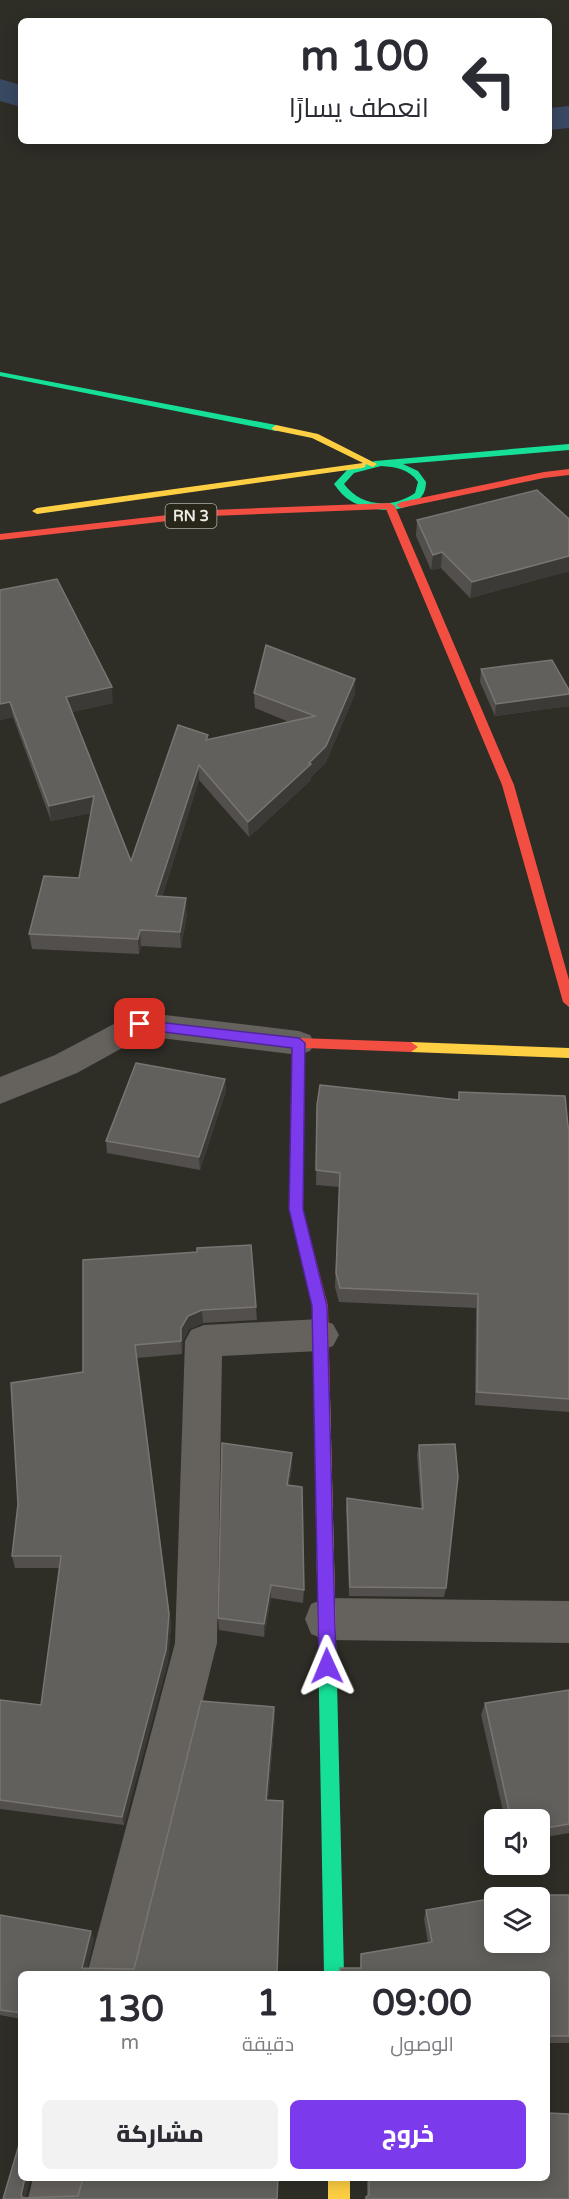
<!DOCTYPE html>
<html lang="ar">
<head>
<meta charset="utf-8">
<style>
  :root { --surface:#fff; --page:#f2f2f3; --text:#2b2b33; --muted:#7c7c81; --accent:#7c3aed }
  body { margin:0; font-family:"Varela Round",Cairo,sans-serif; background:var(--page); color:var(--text); direction:rtl; height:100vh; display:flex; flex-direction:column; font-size:22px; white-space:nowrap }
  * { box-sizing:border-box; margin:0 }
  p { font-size:20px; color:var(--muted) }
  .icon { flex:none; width:33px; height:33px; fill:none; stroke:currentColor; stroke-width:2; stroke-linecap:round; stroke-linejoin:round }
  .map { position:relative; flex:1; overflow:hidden; direction:ltr }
  .details { position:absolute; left:18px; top:1971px; width:532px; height:210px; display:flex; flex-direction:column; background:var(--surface); border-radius:9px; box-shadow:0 3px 15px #0003; direction:rtl }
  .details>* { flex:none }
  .top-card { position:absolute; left:18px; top:18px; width:534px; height:126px; border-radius:9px; box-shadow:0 3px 15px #0003; direction:rtl; background:#fff; color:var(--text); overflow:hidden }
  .controls { position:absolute; left:484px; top:1809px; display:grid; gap:12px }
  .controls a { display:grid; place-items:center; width:66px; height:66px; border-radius:9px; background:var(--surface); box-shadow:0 3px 15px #0003; font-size:30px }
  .pin { position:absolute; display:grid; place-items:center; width:51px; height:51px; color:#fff; margin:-26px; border-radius:12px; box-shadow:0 3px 9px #0006 }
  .me { position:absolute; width:66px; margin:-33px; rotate:359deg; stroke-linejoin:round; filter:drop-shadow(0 0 4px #0008) }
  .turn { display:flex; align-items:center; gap:21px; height:126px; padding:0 24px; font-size:27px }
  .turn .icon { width:78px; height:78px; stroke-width:2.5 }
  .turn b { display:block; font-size:42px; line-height:51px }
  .eta { display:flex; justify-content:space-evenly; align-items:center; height:102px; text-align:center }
  .eta b { font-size:36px; font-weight:800; line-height:42px }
  .cta { display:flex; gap:12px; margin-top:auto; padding:12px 24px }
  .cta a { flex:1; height:69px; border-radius:9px; background:var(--accent); color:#fff; font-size:24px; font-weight:800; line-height:69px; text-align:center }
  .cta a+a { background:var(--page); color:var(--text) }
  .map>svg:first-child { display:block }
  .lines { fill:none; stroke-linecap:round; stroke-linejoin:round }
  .river { fill:#394962; fill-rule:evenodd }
  .street { fill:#65615d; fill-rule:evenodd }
  .fast { fill:#16e098; fill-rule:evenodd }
  .slow { fill:#ffcf43; fill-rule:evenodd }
  .jam { fill:#f24e42; fill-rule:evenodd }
  .wall { fill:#524f4d }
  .shaded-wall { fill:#3c3a37 }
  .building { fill:#62605d; stroke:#787572; stroke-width:1.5 }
  .route { fill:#7c3aed; stroke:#51269a; stroke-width:1.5 }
  .labels { text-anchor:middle; stroke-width:4.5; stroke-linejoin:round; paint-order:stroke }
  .shield { fill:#282519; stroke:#b2b0a6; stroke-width:1.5 }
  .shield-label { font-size:15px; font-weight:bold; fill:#edebe3 }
</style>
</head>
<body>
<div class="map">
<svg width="569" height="2199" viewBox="0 0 569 2199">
  <rect width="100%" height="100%" fill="#2e2d26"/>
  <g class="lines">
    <g class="river">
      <polygon points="0,79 21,85 21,107 0,101"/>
      <polygon points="569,106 569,128 549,130 549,108"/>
    </g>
    <g class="street">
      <polygon points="140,1012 299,1031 310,1035 315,1043 310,1051 299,1055 144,1036 77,1073 0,1104 0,1077 55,1055 129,1016"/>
      <polygon points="320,1319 333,1324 339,1335 333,1346 320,1351 222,1356 217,1643 135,1974 87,1974 175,1643 185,1341 191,1330 204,1325"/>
      <polygon points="326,1598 569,1601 569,1643 326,1640 311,1634 305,1619 311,1604"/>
      <polygon points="33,2178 85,2178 80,2199 28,2199"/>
    </g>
    <g class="fast">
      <polygon points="0,372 276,425 280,428 276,431 0,376"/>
      <path d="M 569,444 L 569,450 L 403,464 L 418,471 L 426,482 C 426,486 425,492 422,496 C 408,515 369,512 351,501 C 344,497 339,491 334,484 L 348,469 L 375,461 ZM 381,466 C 396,467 409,469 418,482 L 415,493 C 392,509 361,507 344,484 L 354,473 Z"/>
      <polygon points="327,1631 333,1634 336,1640 344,1974 324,1974 318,1640 321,1634"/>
    </g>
    <g class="slow">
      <polygon points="276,425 318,434 377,464 373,467 366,464 365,467 362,468 37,514 32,511 37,508 363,463 312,438 273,430 272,428"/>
      <polygon points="411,1042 569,1048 569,1058 411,1052 404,1047"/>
      <polygon points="322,1389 328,1391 330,1396 336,1640 333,1646 327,1649 321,1646 318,1640 314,1396 316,1391"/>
      <rect x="328" y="2178" width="22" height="21"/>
    </g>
    <g class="jam">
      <polygon points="569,469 569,475 544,478 401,508 396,505 401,502 544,472"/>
      <polygon points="390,503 395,506 514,785 569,980 569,1007 563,1002 502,785 386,509 212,516 0,540 0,534 212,510"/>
      <polygon points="299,1038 411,1042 418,1047 411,1052 305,1048 303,1209 328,1306 330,1396 328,1401 322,1403 316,1401 314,1396 312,1306 289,1209 292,1043"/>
    </g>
  </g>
  <g class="wall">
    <polygon points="569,519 569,571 470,598 441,568 431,570 416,536 417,520"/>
    <polygon points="0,590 113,703 72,712 131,861 208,740 289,722 255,708 254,693 355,694 326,762 311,777 311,780 249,837 199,780 162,897 187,914 181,948 141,946 139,954 32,949 29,934 79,878 91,813 51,821 13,717 0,720"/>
    <polygon points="481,669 569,706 495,716 480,682"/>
    <polygon points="225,1079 226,1091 200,1170 107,1153 106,1141"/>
    <polygon points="459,1092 569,1126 569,1412 475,1405 476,1308 339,1302 335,1287 339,1187 316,1185 317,1105 458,1099"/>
    <polygon points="83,1260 256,1307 257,1320 203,1323 189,1329 183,1341 182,1354 137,1358 171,1625 168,1661 124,1825 0,1809 0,1700 41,1705 59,1568 15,1568 12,1556 83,1372"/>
    <polygon points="419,1445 446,1588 444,1597 349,1596 346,1508 347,1498 421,1509 417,1455"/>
    <polygon points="292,1467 289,1485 304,1590 303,1603 271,1598 264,1637 219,1630 218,1618"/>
    <polygon points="569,1690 569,1833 540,1838 540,1820 505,1820 481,1715 485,1703"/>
    <polygon points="274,1707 275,1717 268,1800 277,1974 21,1974 21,2019 0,2015 0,1915 94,1938 87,1968 134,1969"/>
    <polygon points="569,1895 569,2043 548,2043 548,1974 339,1974 340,1968 360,1968 361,1954 428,1943 424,1919 426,1910"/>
    <polygon points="367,2178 548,2178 569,2199 365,2199 367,2196"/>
  </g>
  <g class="shaded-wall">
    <polygon points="442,552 441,568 431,570 433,555"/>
    <polygon points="569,556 569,571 470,598 472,582"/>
    <polygon points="355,679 355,694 326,762 311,777 311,780 249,837 248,822"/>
    <polygon points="112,687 113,703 68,713 66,697"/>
    <polygon points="569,694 569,706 495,716 496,704"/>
    <polygon points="10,702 13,717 0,720 0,704"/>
    <polygon points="199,765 199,780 157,912 156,896"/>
    <polygon points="94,796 96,812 51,821 49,806"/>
    <polygon points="186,898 187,914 181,948 180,932"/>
    <polygon points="140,930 141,946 139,954 138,939"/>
    <polygon points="225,1079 226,1091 200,1170 199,1157"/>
    <polygon points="202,1310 203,1323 189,1329 183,1341 182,1354 181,1341 181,1328 188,1316"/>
    <polygon points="137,1358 171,1625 168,1661 124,1825 122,1817"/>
    <polygon points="292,1453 292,1467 287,1499 287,1485"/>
    <polygon points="271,1585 271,1598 264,1637 264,1624"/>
    <polygon points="274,1707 275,1717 267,1809 266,1800"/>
    <polygon points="91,1931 94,1938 86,1974 82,1968"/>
    <polygon points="25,2178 31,2178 25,2199 21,2195"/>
  </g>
  <g class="building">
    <polygon points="537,490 569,519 569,556 472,582 442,552 433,555 417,520"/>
    <polygon points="57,579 112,687 66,697 131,861 178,725 208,735 206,740 315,716 254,693 266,645 355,679 326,746 309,763 311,764 248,822 199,765 156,896 186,898 180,932 140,930 138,939 29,934 44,876 79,878 94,796 49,806 10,702 0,704 0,590"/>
    <polygon points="552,660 569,690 569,694 496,704 481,669"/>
    <polygon points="136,1063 225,1079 199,1157 106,1141"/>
    <polygon points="320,1085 459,1100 459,1092 565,1096 568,1126 569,1126 569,1399 477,1392 478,1294 340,1288 336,1273 340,1173 316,1170 317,1105"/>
    <polygon points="251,1245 256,1307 202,1310 188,1316 181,1328 181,1341 135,1345 169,1614 166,1650 122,1817 0,1800 0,1700 41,1705 61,1556 12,1556 18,1504 11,1383 83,1372 83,1260 197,1252 197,1248"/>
    <polygon points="222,1443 292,1453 287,1485 302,1487 304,1590 271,1585 264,1624 218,1618"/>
    <polygon points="455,1444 458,1477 446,1588 350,1587 347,1498 423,1509 419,1445"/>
    <polygon points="569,1690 569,1824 540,1829 540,1820 511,1820 485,1703"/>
    <polygon points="201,1701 274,1707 266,1800 283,1801 277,1974 21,1974 21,2013 0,2010 0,1915 91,1931 82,1968 134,1969"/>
    <polygon points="509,1895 569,1895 569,2036 548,2036 548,1974 341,1974 340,1968 361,1968 361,1954 432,1942 426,1910 495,1898 495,1942 540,1942 540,1898 497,1898"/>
    <polygon points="548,2113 569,2114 569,2199 366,2199 366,2197 369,2195 369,2178 548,2178"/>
    <polygon points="21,2138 21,2178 25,2178 21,2195 23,2198 78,2196 83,2178 278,2178 277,2199 3,2199"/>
  </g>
  <polygon class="route" points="140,1020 299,1038 305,1043 303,1209 327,1306 336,1666 334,1673 327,1675 321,1673 319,1666 312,1306 289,1209 292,1048 140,1029 133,1024"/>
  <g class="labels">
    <rect class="shield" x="165.5" y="504" width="51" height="24" rx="4.5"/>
    <g class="shield-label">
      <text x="191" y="521">RN 3</text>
    </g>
  </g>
</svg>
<div class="controls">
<a><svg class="icon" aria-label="sound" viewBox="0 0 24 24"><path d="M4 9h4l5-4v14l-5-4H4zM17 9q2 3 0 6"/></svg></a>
<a><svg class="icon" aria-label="layers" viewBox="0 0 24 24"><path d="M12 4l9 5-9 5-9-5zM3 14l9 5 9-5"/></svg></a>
</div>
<div class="pin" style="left:140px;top:1024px;background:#d93025"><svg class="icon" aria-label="arrive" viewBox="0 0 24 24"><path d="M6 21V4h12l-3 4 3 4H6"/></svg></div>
<svg class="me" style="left:327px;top:1666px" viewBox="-20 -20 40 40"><path d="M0-17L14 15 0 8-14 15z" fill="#7c3aed" stroke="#fff" stroke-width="4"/></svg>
<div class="top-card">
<div class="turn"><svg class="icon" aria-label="left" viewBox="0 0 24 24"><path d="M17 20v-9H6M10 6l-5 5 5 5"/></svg><div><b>100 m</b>انعطف يسارًا</div></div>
</div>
<section class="details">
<div class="eta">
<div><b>09:00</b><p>الوصول</p></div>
<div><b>1</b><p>دقيقة</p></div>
<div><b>130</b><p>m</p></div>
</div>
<div class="cta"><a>خروج</a><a>مشاركة</a></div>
</section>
</div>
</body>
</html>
